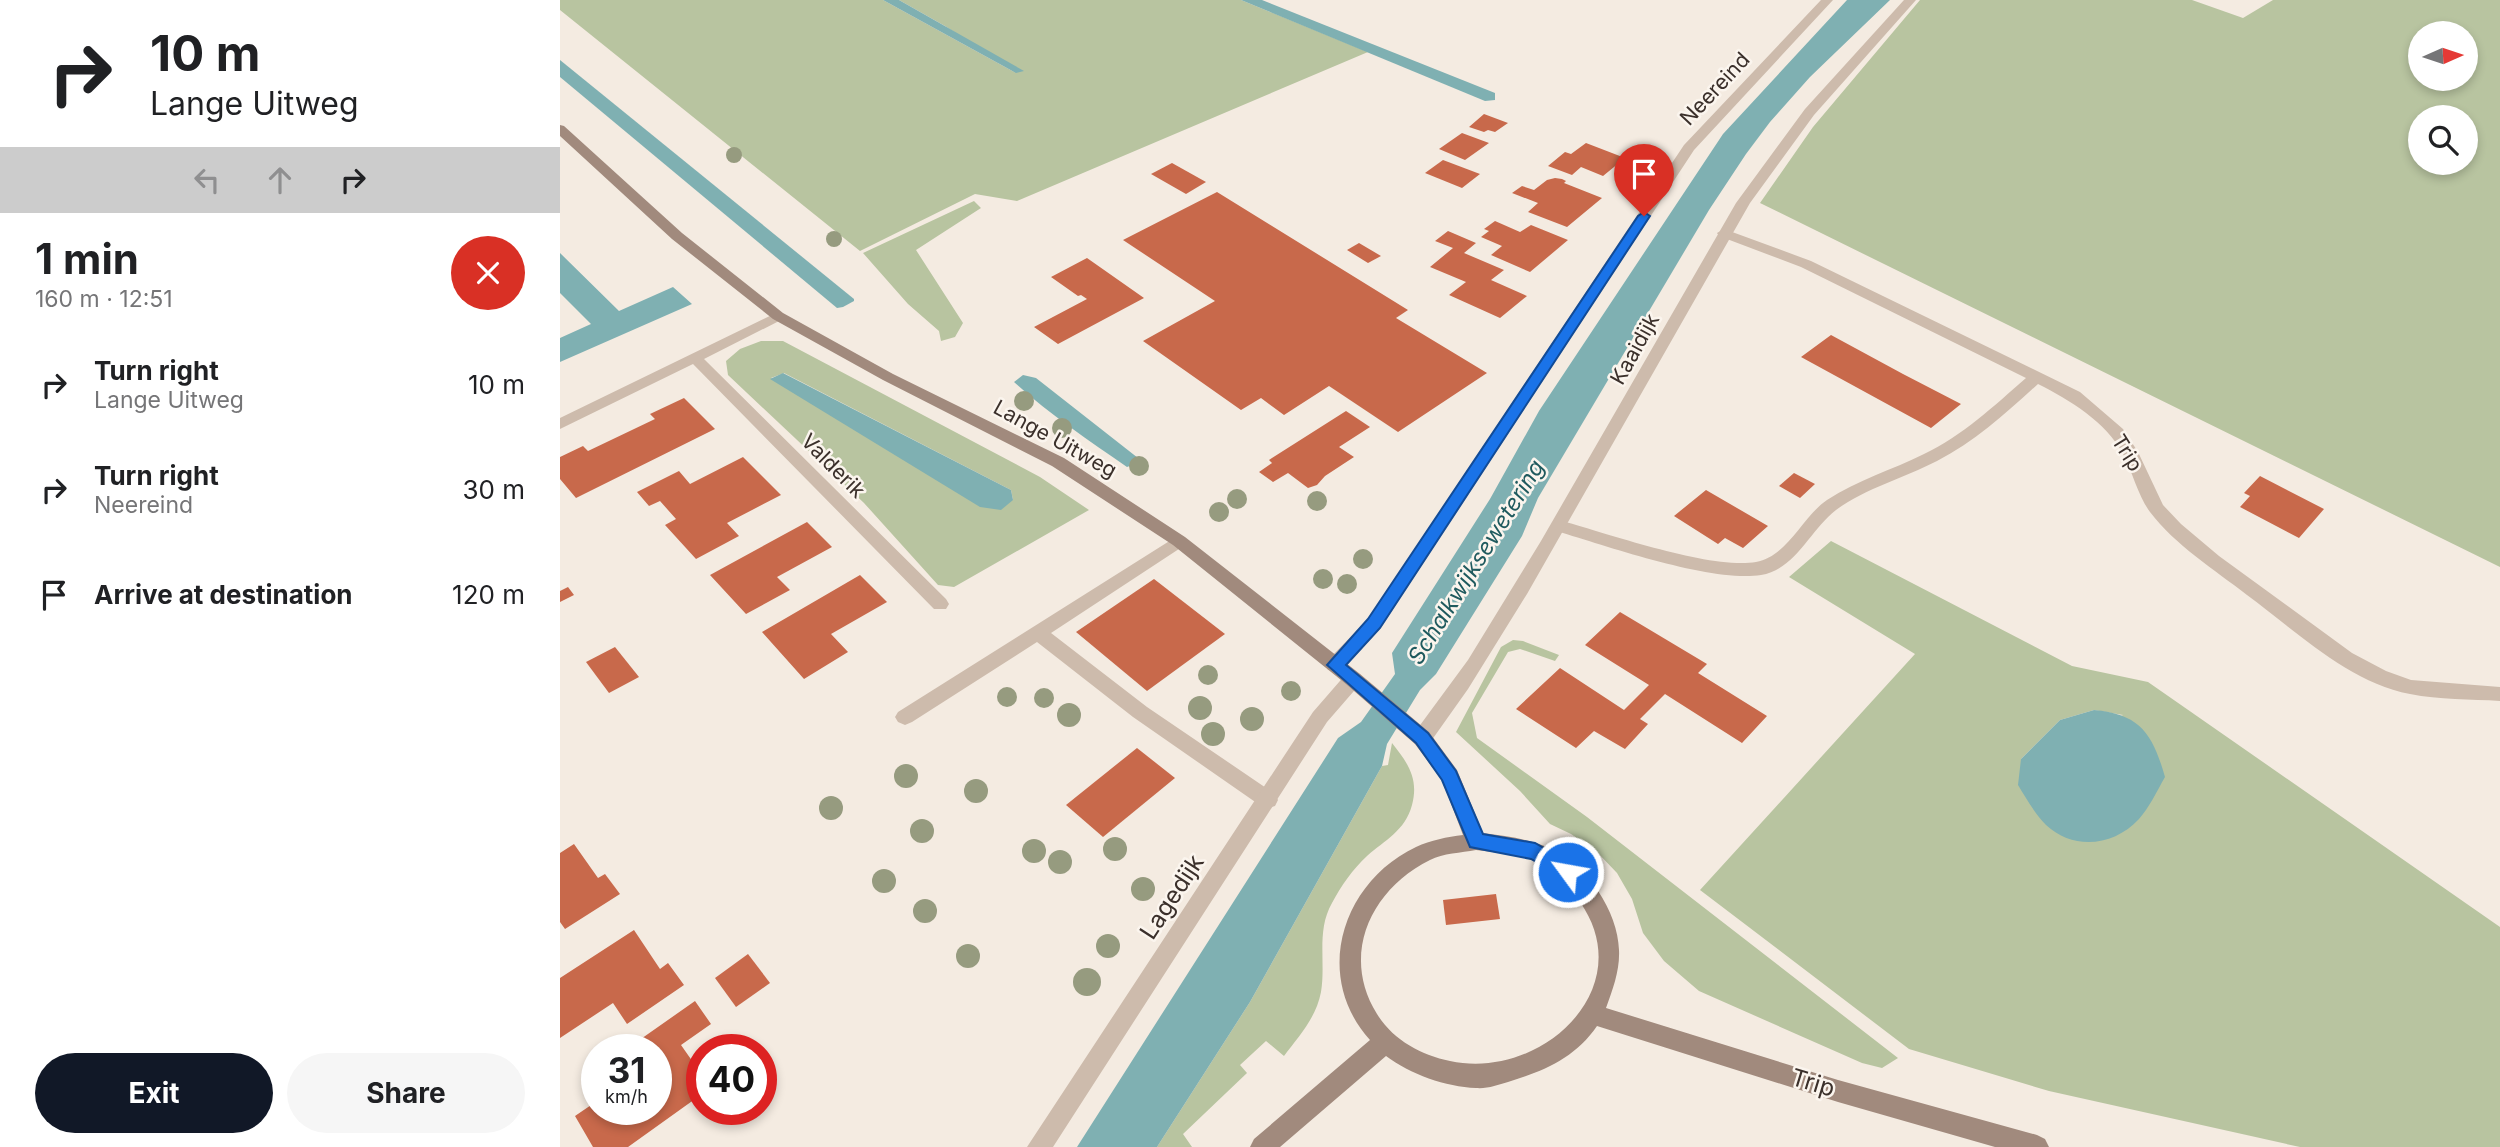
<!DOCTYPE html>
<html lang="en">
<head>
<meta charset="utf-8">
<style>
  :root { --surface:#fff; --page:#f6f6f6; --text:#202124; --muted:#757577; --accent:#111827 }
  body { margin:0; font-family:Inter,sans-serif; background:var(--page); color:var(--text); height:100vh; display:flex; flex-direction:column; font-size:26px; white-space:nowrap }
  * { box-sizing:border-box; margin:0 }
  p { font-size:23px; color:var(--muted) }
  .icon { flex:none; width:38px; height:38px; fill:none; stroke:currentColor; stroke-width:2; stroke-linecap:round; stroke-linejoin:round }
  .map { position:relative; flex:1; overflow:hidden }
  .drawer { display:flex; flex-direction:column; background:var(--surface); width:560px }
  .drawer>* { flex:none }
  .hud { background:#fff; color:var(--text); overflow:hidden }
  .needle { width:46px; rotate:87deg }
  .tools { position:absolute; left:1848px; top:21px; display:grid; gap:14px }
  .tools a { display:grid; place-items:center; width:70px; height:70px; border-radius:50%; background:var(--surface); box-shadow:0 4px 10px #0003; font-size:35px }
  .speed { position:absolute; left:21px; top:1034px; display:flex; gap:14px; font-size:35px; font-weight:700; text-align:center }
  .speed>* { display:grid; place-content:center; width:91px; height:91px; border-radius:50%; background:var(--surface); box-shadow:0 4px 10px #0003; line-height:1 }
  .speed small { font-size:18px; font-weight:400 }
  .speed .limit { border:10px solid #d22; background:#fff; color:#111 }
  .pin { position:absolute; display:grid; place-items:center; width:60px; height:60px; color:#fff; margin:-72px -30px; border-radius:50% 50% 50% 0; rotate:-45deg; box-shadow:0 0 7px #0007 }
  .pin .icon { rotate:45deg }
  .me { position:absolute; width:77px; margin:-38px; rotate:302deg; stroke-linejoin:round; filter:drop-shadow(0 0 5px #0008) }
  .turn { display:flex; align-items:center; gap:24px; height:147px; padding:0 35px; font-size:32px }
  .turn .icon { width:91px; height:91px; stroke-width:2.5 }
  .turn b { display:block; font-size:49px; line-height:60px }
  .lanes { display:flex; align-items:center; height:66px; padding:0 35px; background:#0003; justify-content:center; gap:35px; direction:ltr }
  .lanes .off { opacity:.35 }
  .round { display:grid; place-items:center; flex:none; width:74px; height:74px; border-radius:37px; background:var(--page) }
  .head { display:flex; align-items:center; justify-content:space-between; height:119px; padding:0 35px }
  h1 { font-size:42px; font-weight:700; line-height:52px }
  .primary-button { display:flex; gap:14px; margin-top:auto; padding:14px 35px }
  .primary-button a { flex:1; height:80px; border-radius:42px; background:var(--accent); color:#fff; font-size:28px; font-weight:700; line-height:80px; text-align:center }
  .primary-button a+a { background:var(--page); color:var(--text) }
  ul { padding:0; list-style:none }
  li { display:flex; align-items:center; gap:21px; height:105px; padding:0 35px }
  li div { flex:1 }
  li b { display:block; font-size:26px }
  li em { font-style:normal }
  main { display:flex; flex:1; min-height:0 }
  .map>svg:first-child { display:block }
  .green { fill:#b8c4a0; fill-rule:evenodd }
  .water { fill:#7fb0b2 }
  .building { fill:#c8694b }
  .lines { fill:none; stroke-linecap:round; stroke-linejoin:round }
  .lane { fill:#cdbbac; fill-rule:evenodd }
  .street { fill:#cdbbac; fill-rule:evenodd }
  .secondary { fill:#a18a7d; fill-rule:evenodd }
  .tree { fill:#969b7f }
  .route { fill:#1a73e8; stroke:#114b97; stroke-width:2 }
  .labels { text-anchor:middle; stroke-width:5; stroke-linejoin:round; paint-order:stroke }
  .street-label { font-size:21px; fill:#3b302b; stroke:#fbf5ee }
  .water-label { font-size:23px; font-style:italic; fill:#1f5a5e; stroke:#fbf5ee }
  .near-street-label { font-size:24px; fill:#3b302b; stroke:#fbf5ee }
</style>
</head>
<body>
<main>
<section class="drawer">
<div class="hud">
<div class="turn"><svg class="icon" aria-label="right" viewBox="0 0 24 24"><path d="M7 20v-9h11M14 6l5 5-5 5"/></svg><div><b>10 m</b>Lange Uitweg</div></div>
<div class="lanes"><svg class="icon off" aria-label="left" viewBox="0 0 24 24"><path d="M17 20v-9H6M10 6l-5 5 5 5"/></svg><svg class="icon off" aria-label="ahead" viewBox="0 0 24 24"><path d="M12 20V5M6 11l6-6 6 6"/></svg><svg class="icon" aria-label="right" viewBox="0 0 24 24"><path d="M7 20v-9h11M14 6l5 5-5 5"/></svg></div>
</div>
<div class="head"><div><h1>1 min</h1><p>160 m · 12:51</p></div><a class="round" style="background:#d93025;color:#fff"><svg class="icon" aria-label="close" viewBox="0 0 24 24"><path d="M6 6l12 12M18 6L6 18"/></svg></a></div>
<ul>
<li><svg class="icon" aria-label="right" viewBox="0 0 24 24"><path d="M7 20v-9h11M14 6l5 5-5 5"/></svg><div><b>Turn right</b><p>Lange Uitweg</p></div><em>10 m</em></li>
<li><svg class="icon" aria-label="right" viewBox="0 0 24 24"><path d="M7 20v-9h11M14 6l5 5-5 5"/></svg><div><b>Turn right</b><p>Neereind</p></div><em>30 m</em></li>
<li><svg class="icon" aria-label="arrive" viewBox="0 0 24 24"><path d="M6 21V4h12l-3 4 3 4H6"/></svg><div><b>Arrive at destination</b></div><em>120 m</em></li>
</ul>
<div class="primary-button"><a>Exit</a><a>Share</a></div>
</section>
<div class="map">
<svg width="1940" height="1147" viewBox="0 0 1940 1147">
  <rect width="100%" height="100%" fill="#f4ebe1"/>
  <g class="green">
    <polygon points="0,0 323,0 456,73 385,26 339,0 681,0 808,52 457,201 415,194 300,251 0,10"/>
    <path d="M 1360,0 L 1632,0 L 1683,18 L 1713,0 L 1940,0 L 1940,567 L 1200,203 L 1253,127 ZM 1860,33 L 1906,33 L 1906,79 L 1860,79 ZM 1860,117 L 1906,117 L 1906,163 L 1860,163 Z"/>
    <polygon points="414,201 421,208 356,250 403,323 395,337 381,341 379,331 348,304 303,253"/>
    <path d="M 201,341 L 223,341 L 480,477 L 529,510 L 394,587 L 378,585 L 304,503 L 168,375 L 166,361 L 180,349 ZM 224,373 L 451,490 L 453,500 L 211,378 Z"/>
    <path d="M 1271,541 L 1512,666 L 1588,682 L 1940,927 L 1940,1147 L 1740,1147 L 1489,1091 L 1349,1049 L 1140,890 L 1355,654 L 1229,577 ZM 1534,710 L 1563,715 L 1461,759 L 1500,720 Z"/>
    <polygon points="953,640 963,641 999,655 995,661 960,649 948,652 912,713 917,738 1027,817 1338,1058 1322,1068 1302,1063 1139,991 1104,961 1083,933 1072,899 1057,873 1036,851 1011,834 990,824 960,791 896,732 941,647"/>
    <path d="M 832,743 C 848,763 859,779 852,805 C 845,831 825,840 807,856 C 793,869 781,886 772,903 C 756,931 766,962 761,992 C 756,1018 739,1036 724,1056 L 706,1041 L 680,1065 L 687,1073 L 623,1134 L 632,1147 L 597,1147 L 690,1002 L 822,766 L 828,765 Z"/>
  </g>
  <g class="water">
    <polygon points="323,0 339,0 464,71 456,73"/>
    <polygon points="681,0 702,0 935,93 935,100 925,101"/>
    <polygon points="1287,0 1330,0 1250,77 1210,122 1186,154 1149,210 978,498 962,536 876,674 860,690 827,744 822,766 690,1002 597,1147 517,1147 778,738 801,722 835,674 832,653 930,499 979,411 1163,134"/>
    <polygon points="0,60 294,299 294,301 283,307 277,308 0,77"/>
    <polygon points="0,253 59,311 113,287 132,304 0,362 0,338 31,324 0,293"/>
    <polygon points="223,373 451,490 453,500 441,510 420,507 210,379"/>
    <path d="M 463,375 L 476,378 L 578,458 L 575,464 L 567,467 C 528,440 489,414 454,382 Z"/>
    <path d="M 1534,710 C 1581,714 1593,735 1605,777 C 1597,791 1589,808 1579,819 C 1554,846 1514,851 1486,825 C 1475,814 1466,798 1458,785 L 1461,759 L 1500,720 Z"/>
  </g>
  <g class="building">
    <polygon points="924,114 948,123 935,132 928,130 924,132 909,127"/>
    <polygon points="902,133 929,143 905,160 879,149"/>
    <polygon points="1026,143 1065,158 1043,176 1021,167 1012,175 988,166 1005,152 1011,154"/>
    <polygon points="883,160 920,174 902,188 865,173"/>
    <polygon points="612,163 646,182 626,194 591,174"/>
    <polygon points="995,178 1002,179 1006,181 1004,183 1042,198 1007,227 968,212 978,203 952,193 962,186 974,190 987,180"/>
    <polygon points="657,192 848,310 836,318 927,373 838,432 769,386 724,415 701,398 681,410 583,341 655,301 563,240"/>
    <polygon points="935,221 960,232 971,225 1008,240 970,272 931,255 942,246 921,237 929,231 924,229"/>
    <polygon points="888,231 916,243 904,253 944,270 931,280 967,296 940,318 889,295 906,282 870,267 893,248 875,241"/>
    <polygon points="799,243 821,256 808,263 787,250"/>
    <polygon points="527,258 584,298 498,344 474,327 527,299 521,295 518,296 491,277"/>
    <polygon points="1271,335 1343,374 1401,404 1371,428 1241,357"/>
    <polygon points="124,398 155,429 16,498 0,479 0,457 23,446 28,451 95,419 90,414"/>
    <polygon points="786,411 810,427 779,447 794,457 765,476 757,485 748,488 728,473 713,482 699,472 712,463 709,460"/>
    <polygon points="183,457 221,495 167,523 179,536 136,559 105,525 116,519 100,501 89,506 77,492 119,471 130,484"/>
    <polygon points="1234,473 1255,484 1240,498 1219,486"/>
    <polygon points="1700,476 1764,509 1739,538 1680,507 1690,496 1684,493"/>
    <polygon points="1146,490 1208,526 1183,548 1165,538 1158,544 1114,516"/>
    <polygon points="247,522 272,547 217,577 230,590 186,614 150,575"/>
    <polygon points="300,575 327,602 271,634 288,652 244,679 202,632"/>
    <polygon points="594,579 665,634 587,691 516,632"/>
    <polygon points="8,587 14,595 0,602 0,591"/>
    <polygon points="1060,612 1147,664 1138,673 1207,716 1182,743 1105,694 1080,719 1088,724 1065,749 1034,731 1016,748 956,709 1000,668 1064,710 1089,685 1025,645"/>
    <polygon points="55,647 79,677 49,693 26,662"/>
    <polygon points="577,748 615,778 543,837 506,805"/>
    <polygon points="14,844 38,878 45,874 60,894 5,929 0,922 0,853"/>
    <polygon points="936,894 940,919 886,925 883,900"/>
    <polygon points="74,930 100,969 108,963 124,985 67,1024 53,1003 0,1038 0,978"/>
    <polygon points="188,954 210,983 176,1007 155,978"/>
    <polygon points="135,1001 151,1024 121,1045 142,1075 142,1094 68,1147 33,1147 15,1116 37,1101 37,1110 96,1110 96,1050 84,1050 78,1041"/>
  </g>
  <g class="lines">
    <g class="lane">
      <path d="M 1164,229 L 1251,261 L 1520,392 L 1563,429 L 1578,452 L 1603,505 L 1621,524 L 1659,556 L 1792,653 L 1826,671 L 1851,680 L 1940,687 L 1940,701 C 1911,699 1879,700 1850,694 C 1788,682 1736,631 1687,595 C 1655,570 1615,545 1590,512 C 1578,496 1573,473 1563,454 C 1546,422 1510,400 1478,384 C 1447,412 1415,442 1377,461 C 1344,478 1306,488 1276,510 C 1250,530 1236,569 1201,575 C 1151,583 1044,545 993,530 L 991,526 L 999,520 C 1046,533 1151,570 1196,562 C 1227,557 1243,516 1267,500 C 1297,480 1332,470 1364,454 C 1402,436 1434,406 1466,378 L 1241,267 L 1159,236 L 1157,233 Z"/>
      <polygon points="619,535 628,541 625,545 491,633 587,707 715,794 718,800 715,806 708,808 701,806 573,717 477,642 352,722 345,725 338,722 335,717 338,712"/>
    </g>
    <g class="street">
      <polygon points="1261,0 1273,0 1134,150 820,629 782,670 768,670 766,665 768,660 808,619 1124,145"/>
      <polygon points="1344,0 1356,0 1254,115 1190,203 967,594 908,689 869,744 862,746 855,744 852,738 855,732 908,660 981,541 1176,203 1245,109"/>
      <polygon points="218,312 225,316 223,319 144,359 386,599 389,604 386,609 374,609 133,364 0,429 0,418"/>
      <polygon points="793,672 800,674 802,679 800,684 767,722 493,1147 467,1147 753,712 786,674"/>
    </g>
    <path class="secondary" d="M 0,125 L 4,126 L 122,233 L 223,313 L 333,374 L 504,458 L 625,537 L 800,674 L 869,732 L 897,770 L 923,833 C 947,836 970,839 992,849 C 1027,866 1058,911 1059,950 C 1060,970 1053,989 1046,1008 L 1278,1080 L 1477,1135 L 1485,1139 L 1489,1147 L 1435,1147 L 1278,1102 L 1037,1026 C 1015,1058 984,1071 948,1082 C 938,1085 927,1089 916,1088 C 886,1087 850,1074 826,1056 L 720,1147 L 690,1147 L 694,1139 L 810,1040 C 752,976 782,882 856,847 C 871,840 887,837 903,835 L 882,780 L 855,744 L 786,684 L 613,545 L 492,466 L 323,380 L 213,319 L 112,239 L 0,136 ZM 916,850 C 936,853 959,853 978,862 C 995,871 1009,886 1020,902 C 1081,989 980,1081 890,1061 C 861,1055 833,1040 817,1014 C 780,955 811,889 870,860 C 883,853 901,853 916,850 Z"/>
  </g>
  <g class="tree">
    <circle cx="174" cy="155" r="8"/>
    <circle cx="274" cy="239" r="8"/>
    <circle cx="464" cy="401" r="10"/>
    <circle cx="502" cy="428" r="10"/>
    <circle cx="579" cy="466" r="10"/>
    <circle cx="677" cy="499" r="10"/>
    <circle cx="757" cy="501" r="10"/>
    <circle cx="659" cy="512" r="10"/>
    <circle cx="803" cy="559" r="10"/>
    <circle cx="763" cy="579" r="10"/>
    <circle cx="787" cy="584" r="10"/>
    <circle cx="648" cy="675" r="10"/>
    <circle cx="731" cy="691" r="10"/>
    <circle cx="447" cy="697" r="10"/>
    <circle cx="484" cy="698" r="10"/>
    <circle cx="640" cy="708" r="12"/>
    <circle cx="509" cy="715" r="12"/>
    <circle cx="692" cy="719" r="12"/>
    <circle cx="653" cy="734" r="12"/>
    <circle cx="346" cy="776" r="12"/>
    <circle cx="416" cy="791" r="12"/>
    <circle cx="271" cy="808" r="12"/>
    <circle cx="362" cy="831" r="12"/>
    <circle cx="555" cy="849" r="12"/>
    <circle cx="474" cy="851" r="12"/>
    <circle cx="500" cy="862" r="12"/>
    <circle cx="324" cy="881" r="12"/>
    <circle cx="583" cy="889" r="12"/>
    <circle cx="365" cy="911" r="12"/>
    <circle cx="548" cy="946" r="12"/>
    <circle cx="408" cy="956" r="12"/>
    <circle cx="527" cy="982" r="14"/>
  </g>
  <polygon class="route" points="1084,212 1090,216 820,628 786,665 868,733 896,771 923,834 975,843 1015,866 1018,872 1015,878 1008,880 971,859 910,847 882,780 856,743 767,665 808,619 1078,216"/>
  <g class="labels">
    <g class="street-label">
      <text transform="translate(1155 89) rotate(-47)" y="7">Neereind</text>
      <text transform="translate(1075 349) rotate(-61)" y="7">Kaaidijk</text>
      <text transform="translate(495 439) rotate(29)" y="7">Lange Uitweg</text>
      <text transform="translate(1567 453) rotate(58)" y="7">Trip</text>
      <text transform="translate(273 466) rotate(45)" y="7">Valderik</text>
    </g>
    <g class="water-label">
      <text transform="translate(916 562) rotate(-58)" y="8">Schalkwijksewetering</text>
    </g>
    <g class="near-street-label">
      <text transform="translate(612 897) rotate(-57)" y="8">Lagedijk</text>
      <text transform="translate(1253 1083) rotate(17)" y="8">Trip</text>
    </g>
  </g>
</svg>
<div class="tools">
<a><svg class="needle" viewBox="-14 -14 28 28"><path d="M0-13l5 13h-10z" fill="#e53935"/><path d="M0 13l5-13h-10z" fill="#757577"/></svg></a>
<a><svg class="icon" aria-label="search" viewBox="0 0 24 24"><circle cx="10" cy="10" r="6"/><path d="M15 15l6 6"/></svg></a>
</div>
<div class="speed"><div>31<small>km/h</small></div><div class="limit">40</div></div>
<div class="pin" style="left:1084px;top:216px;background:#d93025"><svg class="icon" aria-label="arrive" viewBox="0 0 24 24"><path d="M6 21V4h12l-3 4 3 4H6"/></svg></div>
<svg class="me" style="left:1008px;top:872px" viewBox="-20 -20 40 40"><circle r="17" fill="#1a73e8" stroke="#fff" stroke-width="3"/><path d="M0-11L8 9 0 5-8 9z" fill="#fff"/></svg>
</div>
</main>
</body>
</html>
